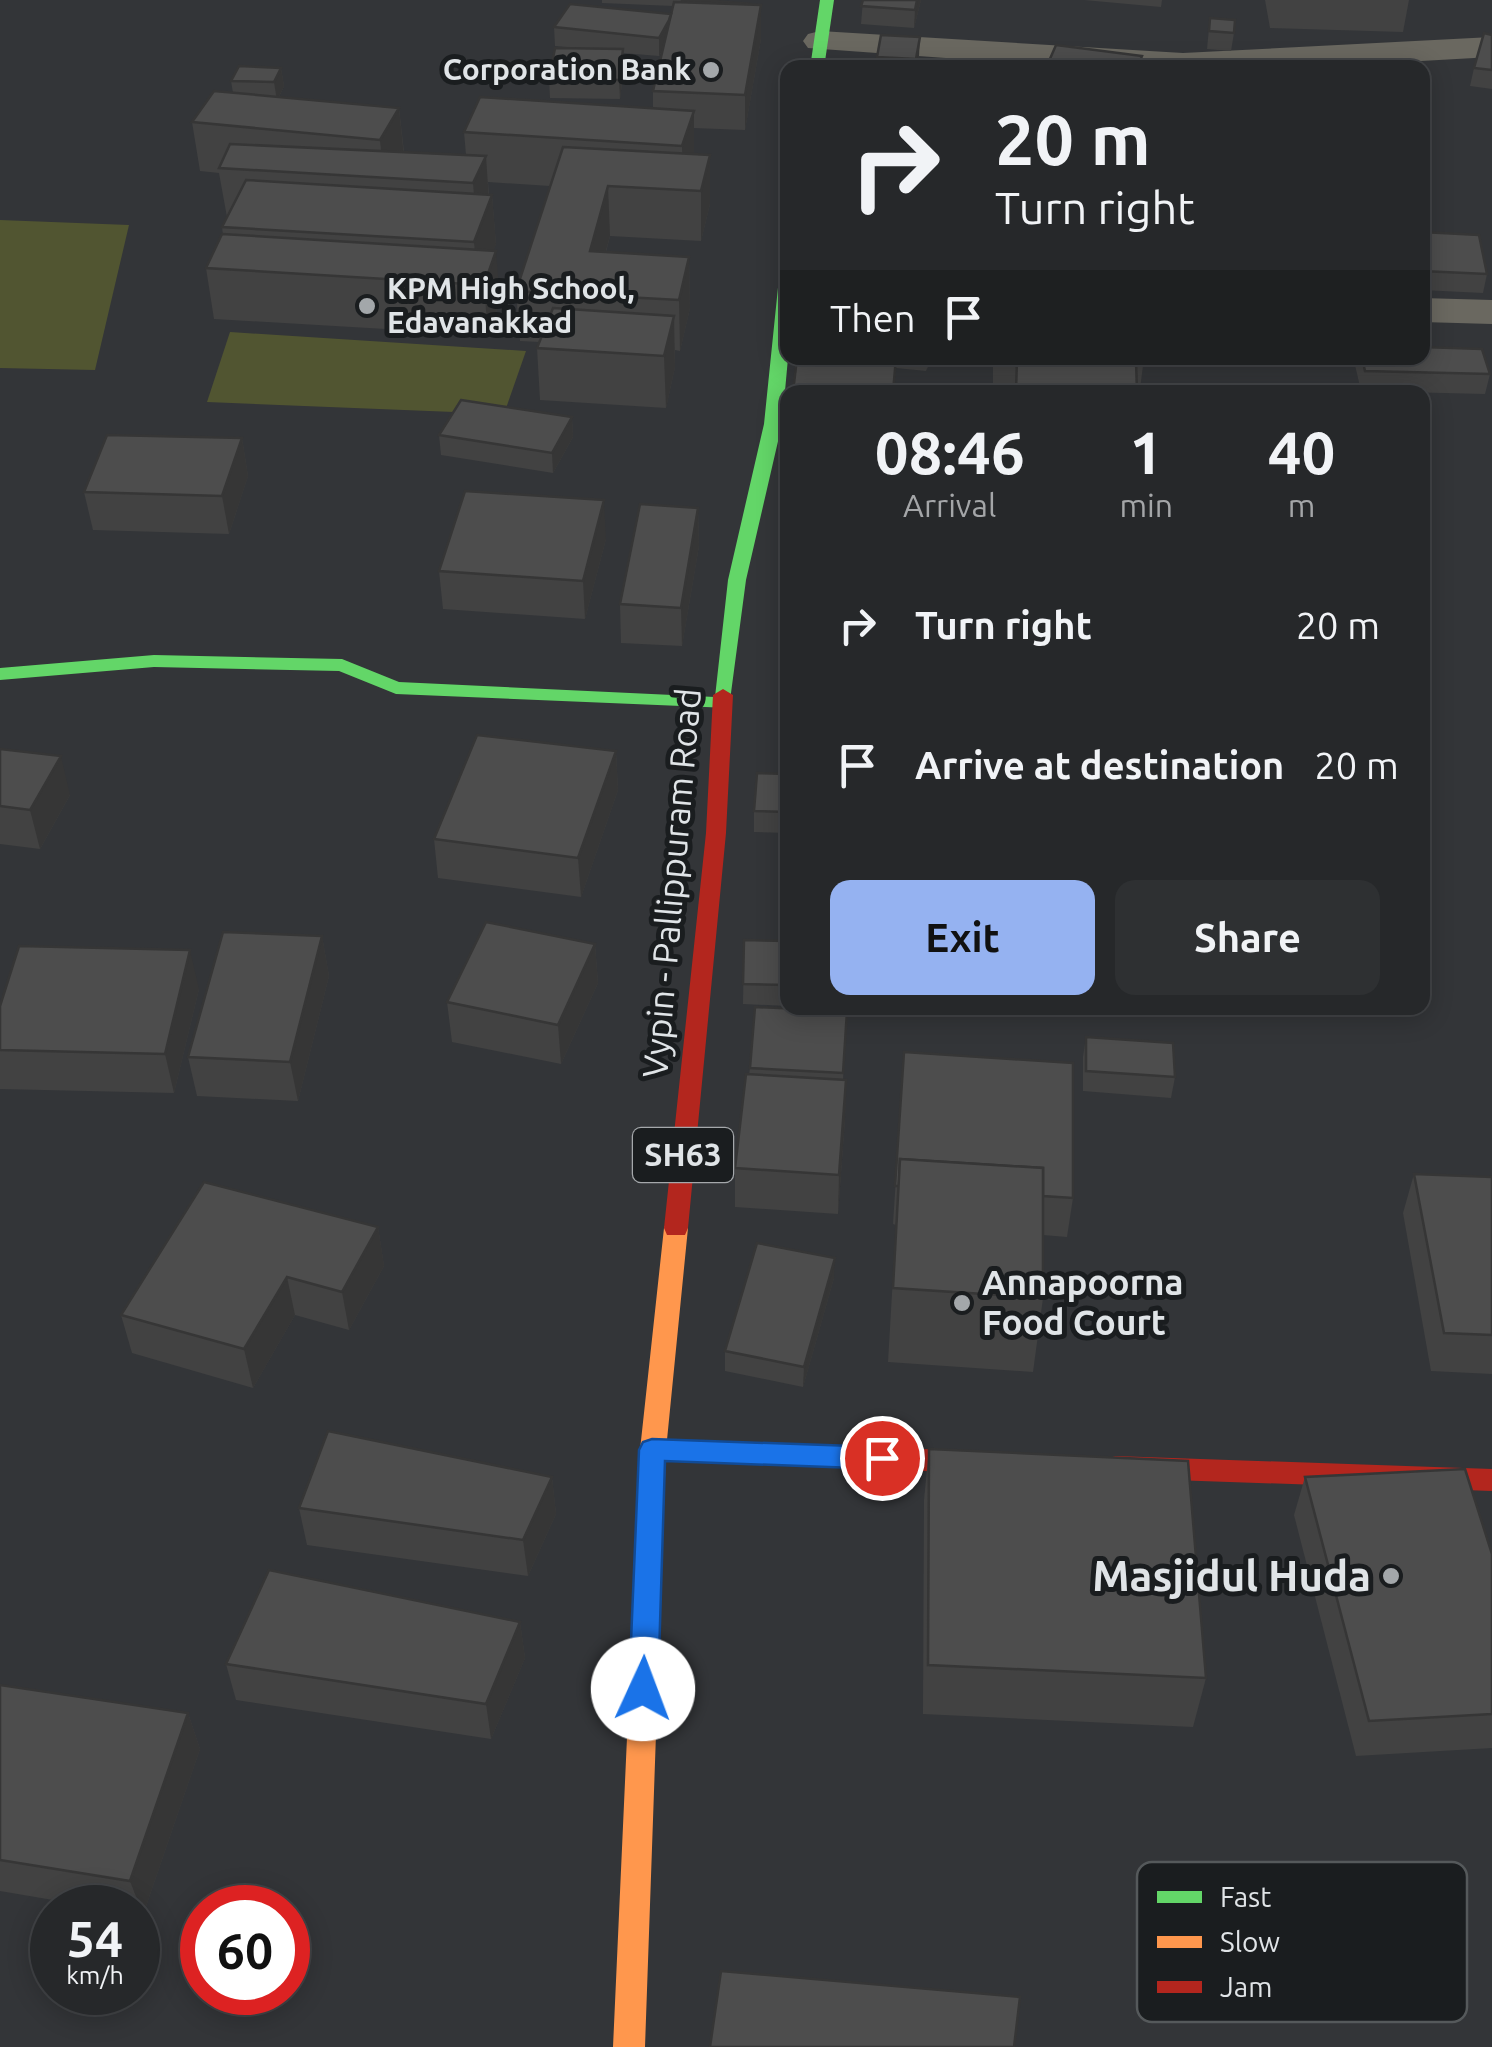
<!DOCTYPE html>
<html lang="en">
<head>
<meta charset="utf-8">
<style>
  :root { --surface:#26282a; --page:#2e3032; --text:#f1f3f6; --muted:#a4a6a8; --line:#424447; --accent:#95b2f1 }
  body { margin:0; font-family:Ubuntu,sans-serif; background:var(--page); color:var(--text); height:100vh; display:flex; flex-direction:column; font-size:38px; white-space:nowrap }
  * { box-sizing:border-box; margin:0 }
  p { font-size:32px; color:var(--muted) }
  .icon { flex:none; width:55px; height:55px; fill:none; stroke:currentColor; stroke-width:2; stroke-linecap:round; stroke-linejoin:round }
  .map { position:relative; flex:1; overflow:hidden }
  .drawer { position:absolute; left:780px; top:385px; width:650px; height:630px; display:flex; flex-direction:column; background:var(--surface); border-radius:20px; box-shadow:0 5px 25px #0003,0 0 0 2px var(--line) }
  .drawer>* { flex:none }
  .top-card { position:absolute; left:780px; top:60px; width:650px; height:305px; border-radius:20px; box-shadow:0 5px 25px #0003,0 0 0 2px var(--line); background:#26282a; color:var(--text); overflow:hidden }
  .speed { position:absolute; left:30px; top:1885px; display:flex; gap:20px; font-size:50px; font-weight:700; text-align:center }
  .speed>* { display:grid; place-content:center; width:130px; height:130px; border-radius:50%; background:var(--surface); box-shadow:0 5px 25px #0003,0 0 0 2px var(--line); line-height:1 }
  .speed small { font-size:25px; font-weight:400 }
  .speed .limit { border:15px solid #d22; background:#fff; color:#111 }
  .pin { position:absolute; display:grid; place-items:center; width:85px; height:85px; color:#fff; margin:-42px; border:5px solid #fff; border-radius:50%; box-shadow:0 2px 10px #0007 }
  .me { position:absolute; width:110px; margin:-55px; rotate:2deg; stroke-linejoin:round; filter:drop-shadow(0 0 8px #0008) }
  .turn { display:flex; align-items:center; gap:35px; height:210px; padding:0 50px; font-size:45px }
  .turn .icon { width:130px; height:130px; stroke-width:2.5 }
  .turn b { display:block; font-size:70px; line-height:85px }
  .then { display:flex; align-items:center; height:95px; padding:0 50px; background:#0003; gap:20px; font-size:38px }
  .eta { display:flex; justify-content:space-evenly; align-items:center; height:170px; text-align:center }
  .eta b { font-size:60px; font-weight:700; line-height:70px }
  .action { display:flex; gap:20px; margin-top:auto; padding:20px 50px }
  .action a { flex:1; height:115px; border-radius:20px; background:var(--accent); color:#111; font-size:40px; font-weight:700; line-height:115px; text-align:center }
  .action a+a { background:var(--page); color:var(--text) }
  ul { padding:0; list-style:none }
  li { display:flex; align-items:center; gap:30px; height:140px; padding:0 50px }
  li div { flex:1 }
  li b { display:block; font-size:38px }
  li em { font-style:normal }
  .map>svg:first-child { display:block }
  .green { fill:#515531 }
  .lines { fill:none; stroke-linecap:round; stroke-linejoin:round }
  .street { fill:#6a6860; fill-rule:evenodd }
  .fast { fill:#63d668; fill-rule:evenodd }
  .slow { fill:#ff974d; fill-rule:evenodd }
  .jam { fill:#b3261e; fill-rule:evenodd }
  .wall { fill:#424242 }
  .shaded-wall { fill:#363636 }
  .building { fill:#4d4d4d; stroke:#363636; stroke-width:2.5 }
  .route { fill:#1a73e8; stroke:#114b97; stroke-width:2.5 }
  .poi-dot { fill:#a3a7aa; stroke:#1a1d1f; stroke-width:4 }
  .labels { text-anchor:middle; stroke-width:10; stroke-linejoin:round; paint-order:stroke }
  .far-poi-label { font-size:30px; font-weight:bold; fill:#e0e4e7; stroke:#1a1d1f; text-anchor:end }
  .shield { fill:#1a1d1f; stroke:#a5a8ab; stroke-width:2.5 }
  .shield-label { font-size:32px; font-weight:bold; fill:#e0e4e7 }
  .street-label { font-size:35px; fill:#e0e4e7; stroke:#1a1d1f }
  .poi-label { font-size:35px; font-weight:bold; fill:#e0e4e7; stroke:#1a1d1f; text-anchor:start }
  .near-poi-label { font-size:42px; font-weight:bold; fill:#e0e4e7; stroke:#1a1d1f; text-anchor:end }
  .key { fill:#1a1d1f; stroke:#55595b; stroke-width:2.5 }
  .key-label { font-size:28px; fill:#e0e4e7 }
</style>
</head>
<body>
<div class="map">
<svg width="1492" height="2047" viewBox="0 0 1492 2047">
  <rect width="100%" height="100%" fill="#333538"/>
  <g class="green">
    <polygon points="0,220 129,225 95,370 0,368"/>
    <polygon points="230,332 526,351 504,414 207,402"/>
  </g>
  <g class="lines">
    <g class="street">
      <polygon points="820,31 1183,53 1492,37 1492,57 1297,68 1085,68 808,48 803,41 808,34"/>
      <polygon points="1422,298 1492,300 1492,324 1422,322"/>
    </g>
    <g class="fast">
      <polygon points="820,0 834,0 824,68 810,68"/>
      <polygon points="788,263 788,358 782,424 746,580 729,708 396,694 339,671 154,667 0,680 0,668 154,655 342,659 399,682 715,697 728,580 764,424 780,268"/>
    </g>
    <polygon class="slow" points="676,1219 685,1221 688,1228 666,1450 645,2047 613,2047 640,1450 664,1228 667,1221"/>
    <g class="jam">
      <polygon points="723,689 733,695 726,833 688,1228 685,1235 667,1235 664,1228 706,833 713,695"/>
      <polygon points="653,1439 1004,1452 1013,1455 1017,1463 1013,1471 1004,1474 653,1461 644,1458 640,1450 644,1442"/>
      <polygon points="1115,1456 1492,1469 1492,1491 1115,1478 1106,1475 1102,1467 1106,1459"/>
    </g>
  </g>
  <g class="wall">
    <polygon points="602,0 705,0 761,5 761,39 745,130 694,128 694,154 710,155 710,204 701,241 610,236 606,252 689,257 690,308 680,351 675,350 675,367 666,408 540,400 537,348 539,342 520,341 516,291 550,186 488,182 489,194 492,195 496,244 493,250 500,301 488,335 214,319 206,268 223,235 222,227 227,217 219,173 200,171 192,122 233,93 231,81 281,68 284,86 279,97 399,108 404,152 466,155 464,132 653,108 653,91 662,52 659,56 623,53 624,67 620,99 550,98 549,79 586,49 555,46 554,27 671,14 673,6 602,3"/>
    <polygon points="863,0 921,0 914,28 861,24"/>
    <polygon points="1084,0 1162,0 1161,7"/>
    <polygon points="1265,0 1409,0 1403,32 1270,28"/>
    <polygon points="1210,18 1234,33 1231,51 1207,49"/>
    <polygon points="1492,35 1492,89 1470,86 1474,68"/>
    <polygon points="919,56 916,68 877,68 877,57"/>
    <polygon points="1422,232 1487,274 1483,293 1422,290"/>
    <polygon points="797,358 932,358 926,371"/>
    <polygon points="993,358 1144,358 1140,389 1137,389 1137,392 1014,392 1015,384 993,383"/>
    <polygon points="1356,358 1422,358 1490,374 1485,394 1361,391 1355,365"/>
    <polygon points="572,417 573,437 553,473 441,455 439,435"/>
    <polygon points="242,438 248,476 229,534 93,530 84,492"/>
    <polygon points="698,508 699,546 682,646 621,643 620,604"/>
    <polygon points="606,539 585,619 443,609 439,571"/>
    <polygon points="0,749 70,795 40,849 0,844"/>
    <polygon points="616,751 618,790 581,897 438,878 434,839"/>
    <polygon points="788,774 788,833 754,832 754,811"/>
    <polygon points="322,936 329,976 298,1101 197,1096 188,1057"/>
    <polygon points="744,940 788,941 788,1006 743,1004"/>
    <polygon points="595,944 598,983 561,1064 452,1042 447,1002"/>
    <polygon points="199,989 174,1093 0,1089 0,1006"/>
    <polygon points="847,1011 843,1080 846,1080 845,1119 838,1214 735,1207 735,1168 750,1068"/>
    <polygon points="1086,1037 1175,1077 1171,1098 1083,1091 1083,1057"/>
    <polygon points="904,1052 1073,1198 1067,1237 1043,1235 1043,1298 1033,1372 888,1362 896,1225 893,1224"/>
    <polygon points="1414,1174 1492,1177 1492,1374 1431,1371 1403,1213"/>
    <polygon points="378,1227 384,1266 349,1330 295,1315 253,1388 132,1353 121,1315"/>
    <polygon points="834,1278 803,1387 725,1371 725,1351"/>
    <polygon points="929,1449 1206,1678 1193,1727 923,1714 924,1500"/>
    <polygon points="552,1477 556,1514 528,1576 307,1545 299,1508"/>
    <polygon points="1305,1477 1492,1554 1492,1748 1356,1756 1294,1515"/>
    <polygon points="520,1622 525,1658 491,1739 236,1700 226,1664"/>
    <polygon points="0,1685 188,1713 200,1749 143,1915 138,1914 138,1908 100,1908 0,1891"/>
  </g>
  <g class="shaded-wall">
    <polygon points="917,0 921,0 914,28 915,10"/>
    <polygon points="761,5 761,39 745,130 745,95"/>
    <polygon points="673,15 673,33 659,56 659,38"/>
    <polygon points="920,37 919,56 916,68 915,68"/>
    <polygon points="623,49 624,67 620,99 619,80"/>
    <polygon points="281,68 284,86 277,101 274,82"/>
    <polygon points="399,108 404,156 384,178 380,140"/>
    <polygon points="694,111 694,160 683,190 682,146"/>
    <polygon points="710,155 710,204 701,241 701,191"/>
    <polygon points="486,156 489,201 492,195 496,244 481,285 478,284 474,242 477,232 473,183"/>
    <polygon points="608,186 610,236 594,295 590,251"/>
    <polygon points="496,251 500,301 488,335 484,285"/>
    <polygon points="689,257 690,308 680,351 679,300"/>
    <polygon points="674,316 675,367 666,408 664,356"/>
    <polygon points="572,417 573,437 553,473 552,453"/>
    <polygon points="242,438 248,476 229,534 222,496"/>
    <polygon points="604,500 606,539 585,619 583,581"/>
    <polygon points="698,508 699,546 682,646 681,608"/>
    <polygon points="616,751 618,790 581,897 578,858"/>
    <polygon points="61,756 70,795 40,849 30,810"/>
    <polygon points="322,936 329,976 298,1101 290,1062"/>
    <polygon points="595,944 598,983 561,1064 558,1025"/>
    <polygon points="190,950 199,989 174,1093 165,1054"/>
    <polygon points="846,1080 845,1119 838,1214 839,1175"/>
    <polygon points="378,1227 384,1266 349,1330 342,1292"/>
    <polygon points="835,1258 834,1278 803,1387 804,1367"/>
    <polygon points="287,1277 295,1315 253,1388 244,1349"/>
    <polygon points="552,1477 556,1514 528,1576 523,1540"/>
    <polygon points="520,1622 525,1658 491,1739 486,1704"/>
    <polygon points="188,1713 200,1749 143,1915 130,1881"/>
  </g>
  <g class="building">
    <polygon points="682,0 700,0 752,4 682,2"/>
    <polygon points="863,0 917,0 915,10 861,6"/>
    <polygon points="674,2 761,5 745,95 653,91"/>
    <polygon points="570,4 671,14 669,20 659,38 554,27"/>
    <polygon points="1210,18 1235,20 1234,33 1209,31"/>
    <polygon points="1484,33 1492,35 1492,70 1474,68"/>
    <polygon points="881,35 920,37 916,59 877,57"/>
    <polygon points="1056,45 1142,56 1137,68 1046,68"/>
    <polygon points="555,48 623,49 619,80 549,79"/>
    <polygon points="239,66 281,68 274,82 231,81"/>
    <polygon points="214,91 399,108 380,140 192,122"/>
    <polygon points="480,97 694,111 682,146 464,132"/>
    <polygon points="230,144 486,156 473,183 219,168"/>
    <polygon points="563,147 710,155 701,191 608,186 590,251 689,257 679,300 516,291"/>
    <polygon points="246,180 492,195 474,242 222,227"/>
    <polygon points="1422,232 1479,235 1487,274 1422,271"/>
    <polygon points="222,234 496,251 484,285 206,268"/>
    <polygon points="553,308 674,316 664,356 537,348"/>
    <polygon points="1422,347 1482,349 1490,374 1365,371 1362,358 1422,358"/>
    <polygon points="797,358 896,358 893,392 793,392"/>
    <polygon points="1017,358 1056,358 1136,361 1137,392 1016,392"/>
    <polygon points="461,400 572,417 552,453 439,435"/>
    <polygon points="107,435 242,438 222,496 84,492"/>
    <polygon points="465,491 604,500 583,581 439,571"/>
    <polygon points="640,504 698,508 681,608 620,604"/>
    <polygon points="477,735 616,751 578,858 434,839"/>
    <polygon points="0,749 61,756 30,810 0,806"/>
    <polygon points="757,773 788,774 788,812 754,811"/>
    <polygon points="486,922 595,944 558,1025 447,1002"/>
    <polygon points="223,932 322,936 290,1062 188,1057"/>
    <polygon points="744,940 788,941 788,985 743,984"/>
    <polygon points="19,946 190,950 165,1054 0,1050 0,1006"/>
    <polygon points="755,1007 847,1011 843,1073 750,1068"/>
    <polygon points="1086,1037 1173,1043 1175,1077 1086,1071"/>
    <polygon points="904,1052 1073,1063 1073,1198 1043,1196 1043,1168 900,1159 899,1186 895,1186"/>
    <polygon points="746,1074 846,1080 839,1175 735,1168"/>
    <polygon points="900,1159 1043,1168 1043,1298 893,1288"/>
    <polygon points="1414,1174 1492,1177 1492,1335 1444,1333"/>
    <polygon points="204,1182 378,1227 342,1292 287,1277 244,1349 121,1315"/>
    <polygon points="757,1243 835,1258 804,1367 725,1351"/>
    <polygon points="328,1431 552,1477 523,1540 299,1508"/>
    <polygon points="929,1449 1188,1461 1206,1678 928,1665"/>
    <polygon points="1465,1469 1492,1554 1492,1714 1369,1721 1305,1477"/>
    <polygon points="269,1570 520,1622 486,1704 226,1664"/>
    <polygon points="0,1685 188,1713 130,1881 0,1860"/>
    <polygon points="721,1971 1020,1997 1014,2047 710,2047"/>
  </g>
  <polygon class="route" points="652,1439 882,1447 891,1450 895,1458 891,1466 882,1469 665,1461 658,1689 653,1698 643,1702 633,1698 629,1689 639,1450 643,1442"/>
  <g class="poi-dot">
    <circle cx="711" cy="70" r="10"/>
    <circle cx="367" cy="306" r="10"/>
    <circle cx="962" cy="1303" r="10"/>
    <circle cx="1391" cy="1576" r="10"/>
  </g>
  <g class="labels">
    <g class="far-poi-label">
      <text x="691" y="80">Corporation Bank</text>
      <text x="387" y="299" text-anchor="start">KPM High School,<tspan x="387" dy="34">Edavanakkad</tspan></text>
    </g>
    <rect class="shield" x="633" y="1128" width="100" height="54" rx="8"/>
    <g class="shield-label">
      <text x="683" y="1166">SH63</text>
    </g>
    <g class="street-label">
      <text transform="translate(672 883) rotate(-85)" y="12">Vypin - Pallippuram Road</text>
    </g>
    <g class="poi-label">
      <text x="982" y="1295">Annapoorna<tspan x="982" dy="40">Food Court</tspan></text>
    </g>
    <g class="near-poi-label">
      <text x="1371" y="1591">Masjidul Huda</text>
    </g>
  </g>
  <rect x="1137" y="1862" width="330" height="160" rx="15" class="key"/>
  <rect x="1157" y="1891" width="45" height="12" fill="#63d668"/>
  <rect x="1157" y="1936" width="45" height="12" fill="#ff974d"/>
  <rect x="1157" y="1981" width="45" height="12" fill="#b3261e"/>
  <g class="key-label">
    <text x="1220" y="1907">Fast</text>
    <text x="1220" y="1952">Slow</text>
    <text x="1220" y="1997">Jam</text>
  </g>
</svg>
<div class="speed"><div>54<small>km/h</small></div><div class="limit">60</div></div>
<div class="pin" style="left:882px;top:1458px;background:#d93025"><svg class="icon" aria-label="arrive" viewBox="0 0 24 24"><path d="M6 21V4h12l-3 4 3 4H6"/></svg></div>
<svg class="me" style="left:643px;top:1689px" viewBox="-20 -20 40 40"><circle r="19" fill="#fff"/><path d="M0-13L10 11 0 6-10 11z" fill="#1a73e8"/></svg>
<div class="top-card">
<div class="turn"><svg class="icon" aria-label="right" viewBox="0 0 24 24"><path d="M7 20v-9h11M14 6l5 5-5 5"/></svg><div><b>20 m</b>Turn right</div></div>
<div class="then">Then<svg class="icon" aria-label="arrive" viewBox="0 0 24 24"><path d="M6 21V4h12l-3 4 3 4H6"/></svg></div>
</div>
<section class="drawer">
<div class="eta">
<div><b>08:46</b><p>Arrival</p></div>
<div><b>1</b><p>min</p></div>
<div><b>40</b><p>m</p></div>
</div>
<ul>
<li><svg class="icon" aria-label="right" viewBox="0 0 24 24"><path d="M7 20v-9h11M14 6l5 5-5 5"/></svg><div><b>Turn right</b></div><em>20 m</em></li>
<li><svg class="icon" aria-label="arrive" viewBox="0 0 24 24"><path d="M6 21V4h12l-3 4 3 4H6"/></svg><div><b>Arrive at destination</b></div><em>20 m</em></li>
</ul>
<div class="action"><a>Exit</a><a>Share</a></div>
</section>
</div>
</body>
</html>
